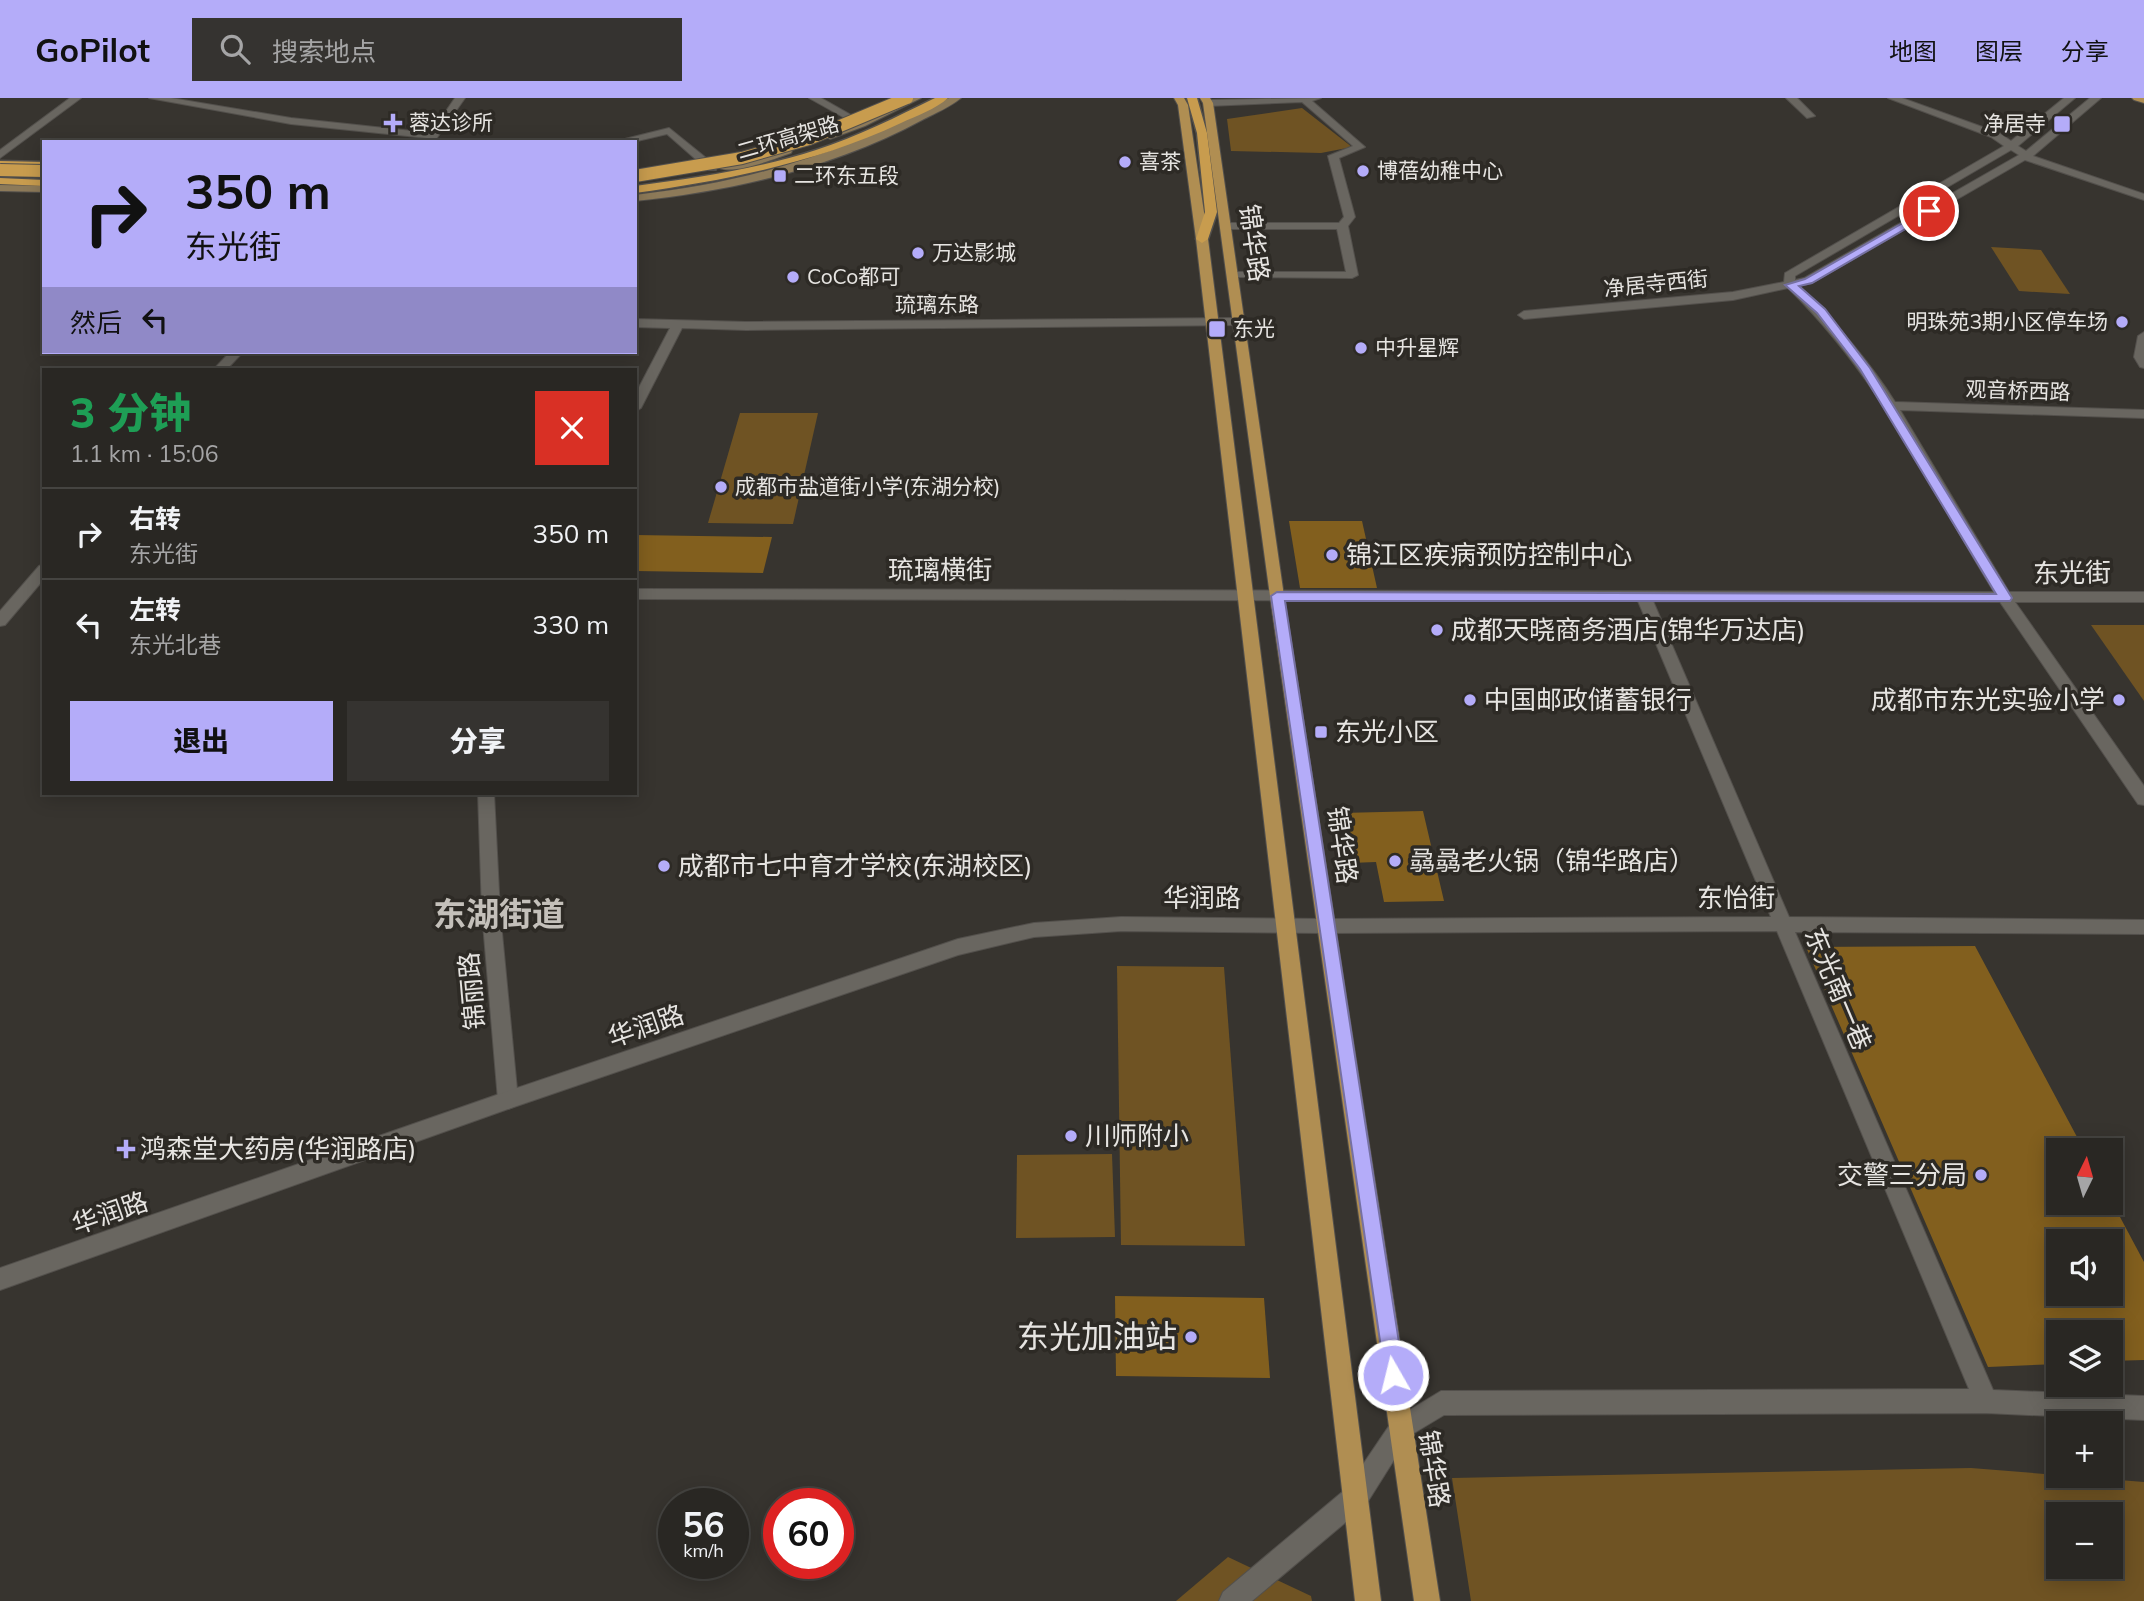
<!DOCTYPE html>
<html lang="zh">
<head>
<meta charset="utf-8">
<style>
  :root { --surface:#292723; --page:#353330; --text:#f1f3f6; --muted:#a5a5a6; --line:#454441; --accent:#b4acf9 }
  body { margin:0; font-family:Mulish,"Noto Sans SC",sans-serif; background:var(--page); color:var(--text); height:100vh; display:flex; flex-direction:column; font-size:26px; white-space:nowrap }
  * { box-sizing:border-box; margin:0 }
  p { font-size:23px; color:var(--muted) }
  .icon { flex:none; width:38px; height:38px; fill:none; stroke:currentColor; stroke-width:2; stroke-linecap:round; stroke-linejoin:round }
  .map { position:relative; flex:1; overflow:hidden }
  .panel { position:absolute; left:42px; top:270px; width:595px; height:427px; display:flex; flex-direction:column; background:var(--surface); border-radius:0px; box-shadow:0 4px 18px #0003,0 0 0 2px var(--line) }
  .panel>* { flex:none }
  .hud { position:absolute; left:42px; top:42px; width:595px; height:214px; border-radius:0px; box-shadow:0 4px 18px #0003,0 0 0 2px var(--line); background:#b4acf9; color:#111; overflow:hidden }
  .needle { width:46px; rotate:5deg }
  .controls { position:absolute; left:2046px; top:1040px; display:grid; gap:14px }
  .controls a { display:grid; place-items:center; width:77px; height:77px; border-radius:0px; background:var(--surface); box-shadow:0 4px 18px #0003,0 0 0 2px var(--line); font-size:35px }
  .speed { position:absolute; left:658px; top:1390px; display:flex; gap:14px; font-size:35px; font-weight:700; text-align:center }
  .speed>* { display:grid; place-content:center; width:91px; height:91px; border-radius:50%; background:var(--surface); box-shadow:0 4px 18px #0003,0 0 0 2px var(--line); line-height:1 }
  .speed small { font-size:18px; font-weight:400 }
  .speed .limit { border:10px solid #d22; background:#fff; color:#111 }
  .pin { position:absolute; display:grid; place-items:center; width:60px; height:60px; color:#fff; margin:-30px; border:4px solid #fff; border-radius:50%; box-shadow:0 2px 7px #0007 }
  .me { position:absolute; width:77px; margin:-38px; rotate:352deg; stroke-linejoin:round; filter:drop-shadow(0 0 5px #0008) }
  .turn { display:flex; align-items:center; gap:24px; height:147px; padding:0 28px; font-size:32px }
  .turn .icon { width:91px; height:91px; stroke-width:2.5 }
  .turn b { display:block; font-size:49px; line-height:60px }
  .then { display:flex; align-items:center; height:66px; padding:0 28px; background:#0003; gap:14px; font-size:26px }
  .round { display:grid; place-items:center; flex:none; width:74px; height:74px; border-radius:0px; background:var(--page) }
  .headline { display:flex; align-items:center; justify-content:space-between; height:119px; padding:0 28px }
  h1 { font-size:42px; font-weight:800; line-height:52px; color:#1e9e55 }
  .button { display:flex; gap:14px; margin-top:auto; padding:14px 28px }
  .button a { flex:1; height:80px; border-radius:0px; background:var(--accent); color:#111; font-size:28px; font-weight:800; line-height:80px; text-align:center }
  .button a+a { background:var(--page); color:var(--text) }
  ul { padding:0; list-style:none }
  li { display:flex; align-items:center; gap:21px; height:91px; padding:0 28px; border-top:2px solid var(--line) }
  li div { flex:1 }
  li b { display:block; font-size:26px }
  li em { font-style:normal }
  header { display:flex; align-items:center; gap:42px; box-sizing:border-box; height:98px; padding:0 35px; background:var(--accent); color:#111 }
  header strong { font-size:33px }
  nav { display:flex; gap:38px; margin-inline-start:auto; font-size:24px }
  .search { width:490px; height:63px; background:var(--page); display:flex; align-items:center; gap:18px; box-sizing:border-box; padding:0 24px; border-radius:0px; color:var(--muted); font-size:26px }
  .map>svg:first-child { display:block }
  .green { fill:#6f5323; fill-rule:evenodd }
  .building { fill:#825f1e; fill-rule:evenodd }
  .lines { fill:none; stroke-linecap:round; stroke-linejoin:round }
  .minor-casing { stroke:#53504c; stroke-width:2 }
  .tertiary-casing { stroke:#53504c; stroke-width:2 }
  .secondary-casing { stroke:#53504c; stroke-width:2 }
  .primary-casing { stroke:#53504c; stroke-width:2 }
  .trunk-casing { stroke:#53504c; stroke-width:3 }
  .minor { fill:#696660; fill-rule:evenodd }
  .tertiary { fill:#696660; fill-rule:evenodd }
  .secondary { fill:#8d7a59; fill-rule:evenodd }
  .primary { fill:#b08e52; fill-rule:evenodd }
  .trunk { fill:#c89c4e; fill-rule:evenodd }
  .trunk-bridge-casing { stroke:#53504c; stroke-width:14; stroke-linecap:butt }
  .trunk-bridge { stroke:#c89c4e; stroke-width:12 }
  .route { fill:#b4acf9; stroke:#7570a2; stroke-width:2 }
  .poi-dot { fill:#b4acf9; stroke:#2d2a25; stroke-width:2.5 }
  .labels { text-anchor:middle; stroke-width:7; stroke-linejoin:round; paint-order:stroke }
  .far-poi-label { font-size:21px; fill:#e6e4e1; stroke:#2d2a25; text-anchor:start }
  .far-street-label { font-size:21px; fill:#e6e4e1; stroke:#2d2a25 }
  .street-label { font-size:26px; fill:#e6e4e1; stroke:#2d2a25 }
  .poi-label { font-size:26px; fill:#e6e4e1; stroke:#2d2a25; text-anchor:start }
  .near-poi-label { font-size:32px; fill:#e6e4e1; stroke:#2d2a25; text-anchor:end }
  .district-label { font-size:33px; font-weight:bold; fill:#c4c0ba; stroke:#2d2a25 }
</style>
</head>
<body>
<header>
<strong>GoPilot</strong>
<div class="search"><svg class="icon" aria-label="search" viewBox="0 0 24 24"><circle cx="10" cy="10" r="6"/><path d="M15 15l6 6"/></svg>搜索地点</div>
<nav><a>地图</a><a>图层</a><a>分享</a></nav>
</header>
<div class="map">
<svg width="2144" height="1503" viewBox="0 0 2144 1503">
  <rect width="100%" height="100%" fill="#37342f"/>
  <g class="green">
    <polygon points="1302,10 1352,49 1321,55 1231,53 1227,21"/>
    <polygon points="1991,149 2041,152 2070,196 2019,193"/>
    <polygon points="740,315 818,315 793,426 708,425"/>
    <polygon points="2091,527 2144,527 2144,603"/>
    <polygon points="1117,868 1224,869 1245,1148 1121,1147"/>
    <polygon points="1112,1056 1115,1139 1016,1140 1017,1057"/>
    <path d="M 1971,1370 L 2144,1384 L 2144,1503 L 1471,1503 L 1452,1380 ZM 2058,1416 L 2110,1416 L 2110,1468 L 2058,1468 Z"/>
    <polygon points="1228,1459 1311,1498 1312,1503 1176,1503"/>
  </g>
  <g class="building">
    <polygon points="1289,423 1362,423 1377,490 1300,490"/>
    <polygon points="635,437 772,439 763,475 635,473"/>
    <polygon points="1423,713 1444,803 1384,804 1376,764 1350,765 1341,715"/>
    <path d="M 1975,848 L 2084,1052 L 2058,1052 L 2058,1104 L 2112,1104 L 2144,1164 L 2144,1262 L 2110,1263 L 2110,1234 L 2058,1234 L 2058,1266 L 1988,1269 L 1806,849 ZM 2058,1143 L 2110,1143 L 2110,1195 L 2058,1195 Z"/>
    <polygon points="1115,1198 1264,1200 1270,1280 1116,1278"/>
  </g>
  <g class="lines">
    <g class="minor-casing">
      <g id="minor">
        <polygon points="70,0 81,0 0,60 0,52"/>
        <polygon points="149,0 171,0 291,20 431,35 455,0 465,0 434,44 424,44 427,40 291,26"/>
        <polygon points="809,0 821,0 867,26 859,28"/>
        <polygon points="1321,0 1312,3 1365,49 1339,60 1355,119 1348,128 1358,177 1352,180 1233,179 1231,177 1237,174 1346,174 1337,131 1225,131 1220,128 1225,125 1339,125 1344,119 1328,58 1353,48 1302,4 1208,8 1203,5 1208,2"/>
        <polygon points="1786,0 1797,0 1815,18 1807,20"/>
        <path d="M 1888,0 L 1902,0 L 1999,35 L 2011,43 L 2064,0 L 2075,0 L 2018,48 L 2026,53 L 2090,0 L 2101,0 L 2033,58 L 2144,96 L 2144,102 L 2025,62 L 1812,185 L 1799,188 C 1835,224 1868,261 1895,304 L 2144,312 L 2144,320 L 1900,312 L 2009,494 L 2144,494 L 2144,504 L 2015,504 L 2144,688 L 2144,707 L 2138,706 L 2000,504 L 1653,503 L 1789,819 L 2144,822 L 2144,836 L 1795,834 L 1993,1292 L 2144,1298 L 2144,1322 L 1986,1315 L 1444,1317 L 1409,1338 L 1365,1408 L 1252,1503 L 1219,1503 L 1223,1494 L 1347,1390 L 1393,1322 L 1441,1293 L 1969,1291 L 1777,833 L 1327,835 L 1321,833 L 1318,828 L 1321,823 L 1327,821 L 1771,819 L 1638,503 L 635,501 L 635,491 L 1994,494 C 1927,385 1881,281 1788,190 L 1733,202 L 1524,221 L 1518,217 L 1524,213 L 1733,194 L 1784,184 L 1785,175 L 2004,48 L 1991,39 ZM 2011,52 L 2019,57 L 1804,180 L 1795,182 L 1795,178 Z"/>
        <polygon points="669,30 716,68 716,72 708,72 667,36 633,44 613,44"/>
        <polygon points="1238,220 1242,221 1242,227 746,232 682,230 641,310 635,314 635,297 670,230 635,229 635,221 746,224"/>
        <polygon points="2144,234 2144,270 2140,269 2134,259 2138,238"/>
        <polygon points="478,695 494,695 500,814 518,1002 515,1008 508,1011 501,1008 498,1002 482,814"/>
      </g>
    </g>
    <g class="tertiary-casing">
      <g id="tertiary">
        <polygon points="230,254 243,254 227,271 214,271"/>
        <polygon points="44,466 44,481 5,527 0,528 0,513 39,468"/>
        <polygon points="1121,819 1327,821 1333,823 1336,828 1333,833 1327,835 1121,833 1034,839 958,857 508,1011 0,1192 0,1170 508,993 958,841 1034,825"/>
      </g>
    </g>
    <g class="secondary-casing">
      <g id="secondary">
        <polygon points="908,0 921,0 865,28 830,41 825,38"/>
        <path d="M 949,0 L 961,0 C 950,9 936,15 924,21 C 836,69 734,93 635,103 L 635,97 C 752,84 845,54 949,0 Z"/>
        <path d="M 787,50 L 792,53 L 791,55 C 774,61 731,78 717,69 Z"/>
        <polygon points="0,87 44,88 44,94 0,93"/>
      </g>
    </g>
    <g class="primary-casing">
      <g id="primary">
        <polygon points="1174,0 1184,0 1188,7 1208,141 1381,1503 1355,1503 1196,141 1178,7"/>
        <polygon points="1200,0 1210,0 1213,5 1284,498 1440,1503 1414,1503 1270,498 1203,5"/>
        <polygon points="2132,0 2144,0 2144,5 2134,2"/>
      </g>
    </g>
    <g class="trunk-casing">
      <g id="trunk">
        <path d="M 935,0 L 948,0 C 936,11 916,18 901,25 C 816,65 727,82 635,95 L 635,88 C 696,80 757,71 816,52 C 857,39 896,19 935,0 Z"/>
        <polygon points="1187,0 1197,0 1207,35 1217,114 1208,141 1202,145 1196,141 1205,114 1197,35"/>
        <polygon points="0,63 44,64 44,70 0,69"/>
        <polygon points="0,80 44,82 44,88 0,86"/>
      </g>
    </g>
    <use href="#minor" class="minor"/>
    <use href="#tertiary" class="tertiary"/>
    <use href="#secondary" class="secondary"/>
    <use href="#primary" class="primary"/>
    <use href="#trunk" class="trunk"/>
    <g class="trunk-bridge-casing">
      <g id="trunk-bridge">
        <polyline points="0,72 44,73"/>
        <polyline points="635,78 742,60 809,41 907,0"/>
      </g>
    </g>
    <use href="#trunk-bridge" class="trunk-bridge"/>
  </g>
  <polygon class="route" points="1929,110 1934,113 1933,115 1812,185 1799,188 1825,211 1870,270 2012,500 2010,503 1285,503 1404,1277 1401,1284 1393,1287 1386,1284 1271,498 1277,494 1996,496 1860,271 1817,215 1785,187 1805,181"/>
  <g class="poi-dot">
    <path d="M389.5 14.5h7v7h7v7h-7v7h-7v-7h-7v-7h7z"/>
    <rect x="2053" y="17" width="18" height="18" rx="3.5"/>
    <circle cx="1125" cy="64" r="7"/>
    <circle cx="1363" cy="73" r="7"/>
    <rect x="773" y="71" width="14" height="14" rx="3.5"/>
    <circle cx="918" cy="155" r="7"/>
    <circle cx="793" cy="179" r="7"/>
    <circle cx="2122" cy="224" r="7"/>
    <rect x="1208" y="222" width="18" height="18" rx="3.5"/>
    <circle cx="1361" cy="250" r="7"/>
    <circle cx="721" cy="389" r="7"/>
    <circle cx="1332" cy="457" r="7"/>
    <circle cx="1437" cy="532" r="7"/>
    <circle cx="1470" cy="602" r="7"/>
    <circle cx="2119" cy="602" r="7"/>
    <rect x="1314" y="627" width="14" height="14" rx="3.5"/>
    <circle cx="1395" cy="763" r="7"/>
    <circle cx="664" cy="768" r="7"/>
    <circle cx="1071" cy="1038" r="7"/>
    <path d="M122.5 1040.5h7v7h7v7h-7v7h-7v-7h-7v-7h7z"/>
    <circle cx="1981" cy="1077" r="7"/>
    <circle cx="1191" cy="1239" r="7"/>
  </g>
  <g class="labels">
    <g class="far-poi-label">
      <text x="409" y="32">蓉达诊所</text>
      <text x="2046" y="33" text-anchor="end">净居寺</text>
      <text x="1139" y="71">喜茶</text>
      <text x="1377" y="80">博蓓幼稚中心</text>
      <text x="794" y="85">二环东五段</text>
      <text x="932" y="162">万达影城</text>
      <text x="807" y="186">CoCo都可</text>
      <text x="2108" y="231" text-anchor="end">明珠苑3期小区停车场</text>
      <text x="1233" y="238">东光</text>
      <text x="1375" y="257">中升星辉</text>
      <text x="735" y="396">成都市盐道街小学(东湖分校)</text>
    </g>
    <g class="far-street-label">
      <text transform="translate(788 40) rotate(-16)" y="7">二环高架路</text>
      <text transform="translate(1656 186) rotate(-6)" y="7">净居寺西街</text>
      <text x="937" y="214">琉璃东路</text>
      <text transform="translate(2018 293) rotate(2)" y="7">观音桥西路</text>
    </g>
    <g class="street-label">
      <text transform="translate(1254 145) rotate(82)" y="9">锦华路</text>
      <text x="940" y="481">琉璃横街</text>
      <text transform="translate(2072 475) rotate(-1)" y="9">东光街</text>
      <text transform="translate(1342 747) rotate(82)" y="9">锦华路</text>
      <text x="1202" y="809">华润路</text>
      <text x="1736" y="809">东怡街</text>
      <text transform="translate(1838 891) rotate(67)" y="9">东光南一巷</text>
      <text transform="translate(472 893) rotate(-95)" y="9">锦丽路</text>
      <text transform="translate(646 928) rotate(-19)" y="9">华润路</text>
      <text transform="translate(110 1115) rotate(-19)" y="9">华润路</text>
      <text transform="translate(1434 1371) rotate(81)" y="9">锦华路</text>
    </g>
    <g class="poi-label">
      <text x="1346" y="466">锦江区疾病预防控制中心</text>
      <text x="1451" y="541">成都天晓商务酒店(锦华万达店)</text>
      <text x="1484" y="611">中国邮政储蓄银行</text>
      <text x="2105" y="611" text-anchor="end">成都市东光实验小学</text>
      <text x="1335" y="643">东光小区</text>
      <text x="1409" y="772">骉骉老火锅（锦华路店）</text>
      <text x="678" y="777">成都市七中育才学校(东湖校区)</text>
      <text x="1085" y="1047">川师附小</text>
      <text x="140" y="1060">鸿森堂大药房(华润路店)</text>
      <text x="1967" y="1086" text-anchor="end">交警三分局</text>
    </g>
    <g class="near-poi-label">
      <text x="1177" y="1250">东光加油站</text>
    </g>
    <g class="district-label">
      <text x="499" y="828">东湖街道</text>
    </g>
  </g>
</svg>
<div class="controls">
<a><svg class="needle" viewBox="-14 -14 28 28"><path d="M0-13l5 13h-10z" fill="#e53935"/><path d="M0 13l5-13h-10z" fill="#a5a5a6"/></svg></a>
<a><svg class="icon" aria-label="sound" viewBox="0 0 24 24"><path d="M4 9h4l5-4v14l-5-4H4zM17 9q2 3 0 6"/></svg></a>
<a><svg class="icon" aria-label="layers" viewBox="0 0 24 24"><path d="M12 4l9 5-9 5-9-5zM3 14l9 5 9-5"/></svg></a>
<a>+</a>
<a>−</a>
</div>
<div class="speed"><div>56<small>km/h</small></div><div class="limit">60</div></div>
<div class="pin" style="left:1929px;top:113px;background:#d93025"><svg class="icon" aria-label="arrive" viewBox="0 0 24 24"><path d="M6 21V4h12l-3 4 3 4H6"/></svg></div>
<svg class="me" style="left:1393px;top:1277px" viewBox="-20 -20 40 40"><circle r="17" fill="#b4acf9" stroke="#fff" stroke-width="3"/><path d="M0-11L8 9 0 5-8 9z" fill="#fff"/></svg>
<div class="hud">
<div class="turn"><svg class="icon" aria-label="right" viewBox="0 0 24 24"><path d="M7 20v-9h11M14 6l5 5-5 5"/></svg><div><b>350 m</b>东光街</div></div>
<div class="then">然后<svg class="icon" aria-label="left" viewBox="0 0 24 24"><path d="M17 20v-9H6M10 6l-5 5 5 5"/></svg></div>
</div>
<section class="panel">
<div class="headline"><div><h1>3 分钟</h1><p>1.1 km · 15:06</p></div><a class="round" style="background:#d93025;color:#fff"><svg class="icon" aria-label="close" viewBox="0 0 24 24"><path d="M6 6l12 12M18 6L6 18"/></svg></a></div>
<ul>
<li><svg class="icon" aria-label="right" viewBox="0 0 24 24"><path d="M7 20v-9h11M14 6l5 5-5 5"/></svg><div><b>右转</b><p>东光街</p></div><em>350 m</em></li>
<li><svg class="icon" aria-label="left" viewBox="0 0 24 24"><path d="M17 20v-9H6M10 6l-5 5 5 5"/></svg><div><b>左转</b><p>东光北巷</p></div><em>330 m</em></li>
</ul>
<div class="button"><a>退出</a><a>分享</a></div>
</section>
</div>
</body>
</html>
